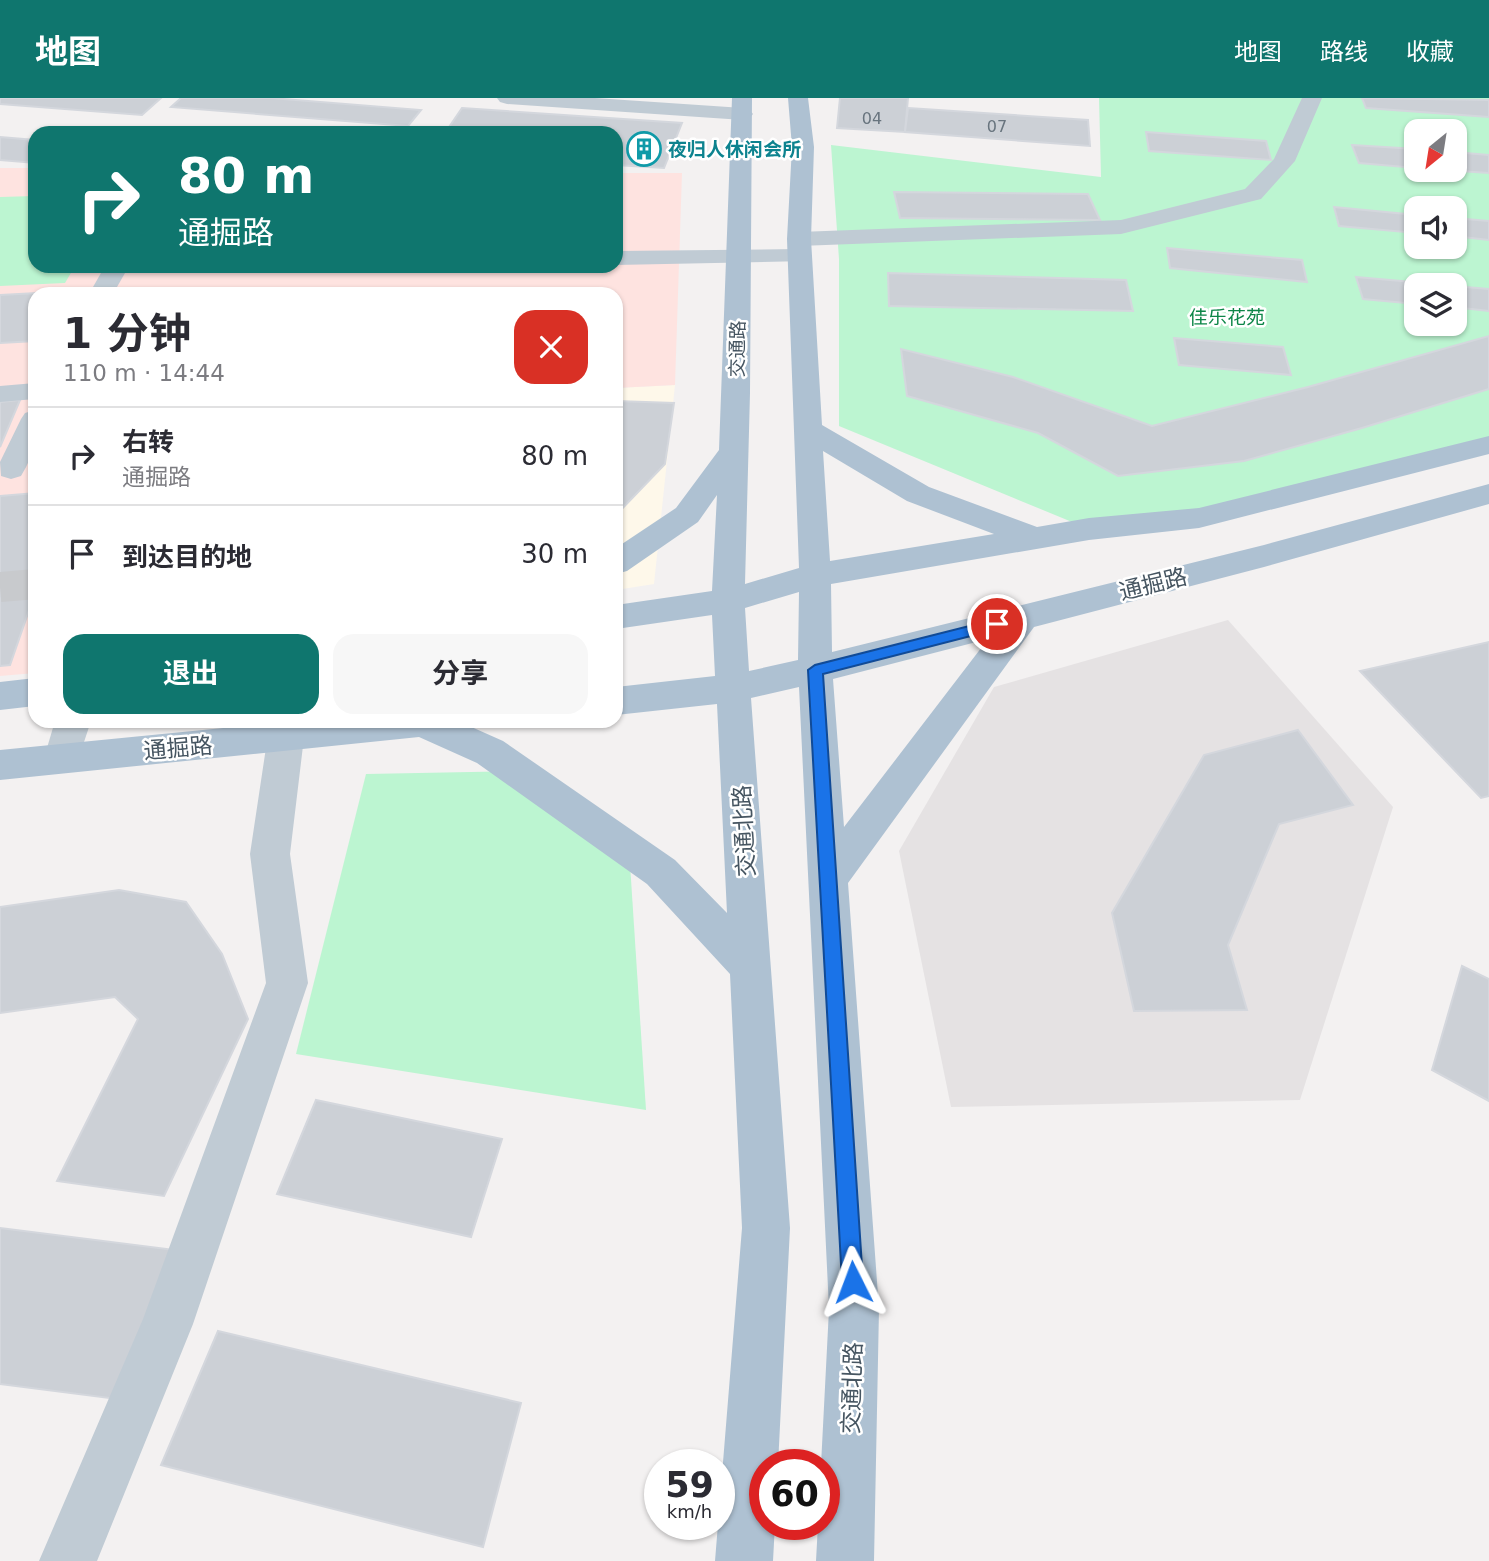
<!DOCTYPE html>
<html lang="zh">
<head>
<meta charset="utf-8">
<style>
  :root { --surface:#fff; --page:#f7f7f7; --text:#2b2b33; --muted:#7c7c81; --line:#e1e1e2; --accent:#0f766e }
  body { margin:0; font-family:"DejaVu Sans","Noto Sans SC",sans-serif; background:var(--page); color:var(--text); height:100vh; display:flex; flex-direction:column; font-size:26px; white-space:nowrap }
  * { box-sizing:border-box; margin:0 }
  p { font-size:23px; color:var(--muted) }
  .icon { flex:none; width:38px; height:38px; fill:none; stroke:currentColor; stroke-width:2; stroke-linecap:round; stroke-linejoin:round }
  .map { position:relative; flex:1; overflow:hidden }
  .details { position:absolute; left:28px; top:189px; width:595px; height:441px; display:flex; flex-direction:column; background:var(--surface); border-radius:21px; box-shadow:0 2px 5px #0004 }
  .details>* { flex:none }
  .hud { position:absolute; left:28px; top:28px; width:595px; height:147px; border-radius:21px; box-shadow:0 2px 5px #0004; background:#0f766e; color:#fff; overflow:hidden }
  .needle { width:46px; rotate:210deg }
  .tools { position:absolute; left:1404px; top:21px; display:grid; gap:14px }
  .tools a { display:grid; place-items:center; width:63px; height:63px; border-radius:14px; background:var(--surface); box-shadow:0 2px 5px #0004; font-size:35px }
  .speed { position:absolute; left:644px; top:1351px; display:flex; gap:14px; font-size:35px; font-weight:700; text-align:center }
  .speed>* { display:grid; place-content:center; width:91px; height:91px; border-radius:50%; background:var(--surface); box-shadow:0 2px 5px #0004; line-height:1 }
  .speed small { font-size:18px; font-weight:400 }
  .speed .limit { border:10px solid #d22; background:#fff; color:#111 }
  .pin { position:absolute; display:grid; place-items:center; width:60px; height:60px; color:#fff; margin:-30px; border:4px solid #fff; border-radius:50%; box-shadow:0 2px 7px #0007 }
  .me { position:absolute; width:77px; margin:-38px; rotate:357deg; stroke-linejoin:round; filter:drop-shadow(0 0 5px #0008) }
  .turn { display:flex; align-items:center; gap:24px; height:147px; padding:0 35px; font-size:32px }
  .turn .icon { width:91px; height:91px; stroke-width:2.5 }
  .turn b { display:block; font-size:49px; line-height:60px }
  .round { display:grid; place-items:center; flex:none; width:74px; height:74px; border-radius:21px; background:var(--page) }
  .headline { display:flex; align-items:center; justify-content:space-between; height:119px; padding:0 35px }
  h1 { font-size:42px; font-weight:700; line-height:52px }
  .action { display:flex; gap:14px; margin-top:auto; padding:14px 35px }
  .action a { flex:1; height:80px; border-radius:21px; background:var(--accent); color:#fff; font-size:28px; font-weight:700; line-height:80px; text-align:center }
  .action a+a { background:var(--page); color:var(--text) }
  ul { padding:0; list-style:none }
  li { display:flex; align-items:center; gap:21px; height:98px; padding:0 35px; border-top:2px solid var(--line) }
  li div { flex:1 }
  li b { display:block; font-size:26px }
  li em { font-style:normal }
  header { display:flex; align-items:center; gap:42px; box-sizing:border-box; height:98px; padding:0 35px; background:var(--accent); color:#fff }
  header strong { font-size:33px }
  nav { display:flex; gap:38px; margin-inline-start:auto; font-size:24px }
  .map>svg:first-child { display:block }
  .commercial { fill:#fef8ea }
  .education { fill:#e5e2e3 }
  .medical { fill:#fee3e0 }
  .green { fill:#bcf5d1; fill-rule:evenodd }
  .building { fill:#ccd0d6; stroke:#d4d7dd; stroke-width:2 }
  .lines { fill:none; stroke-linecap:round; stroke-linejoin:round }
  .minor-tunnel { stroke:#c8cacd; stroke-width:30; stroke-dasharray:30 15; stroke-linecap:butt }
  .minor { fill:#c0cbd4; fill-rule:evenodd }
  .major { fill:#aec1d2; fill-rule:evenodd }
  .route { fill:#1a73e8; stroke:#114b97; stroke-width:2 }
  .labels { text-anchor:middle; stroke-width:5; stroke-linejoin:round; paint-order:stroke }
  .far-number-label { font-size:16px; fill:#68747e }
  .far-culture-label { font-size:19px; font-weight:bold; fill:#0d838f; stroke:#fff; text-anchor:start }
  .far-park-label { font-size:19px; fill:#0d8648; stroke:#fff }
  .far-street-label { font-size:19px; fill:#465561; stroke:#fff }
  .street-label { font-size:23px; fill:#465561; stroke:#fff }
</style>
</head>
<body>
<header>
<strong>地图</strong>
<nav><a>地图</a><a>路线</a><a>收藏</a></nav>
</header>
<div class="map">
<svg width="1489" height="1463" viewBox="0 0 1489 1463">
  <rect width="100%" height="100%" fill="#f3f1f1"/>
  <polygon class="commercial" points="675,287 654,486 616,492 616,290"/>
  <polygon class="education" points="1228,522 1393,709 1300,1002 951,1009 899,753 994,589"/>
  <polygon class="medical" points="0,70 35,70 35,168 616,168 616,75 682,75 675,287 616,290 616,196 35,196 35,575 0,578"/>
  <g class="green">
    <path d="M 1099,0 L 1489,0 L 1489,347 L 1199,420 L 1089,431 L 839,328 L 839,161 L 831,47 L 1101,79 ZM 1416,33 L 1454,33 L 1454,72 L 1416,72 ZM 1416,110 L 1454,110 L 1454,149 L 1416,149 ZM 1416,187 L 1454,187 L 1454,226 L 1416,226 Z"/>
    <polygon points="35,98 35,168 75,168 65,185 0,188 0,99"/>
    <polygon points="523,673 630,766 646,1012 296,956 366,676"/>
  </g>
  <g class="building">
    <polygon points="0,0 161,0 142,17 0,6"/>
    <polygon points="181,0 271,0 421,12 408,28 171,9"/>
    <polygon points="840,0 908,0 905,34 837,30"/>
    <polygon points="1362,0 1489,2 1489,19 1366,10"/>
    <polygon points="462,10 682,25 664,70 616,67 616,35 445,35"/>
    <polygon points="908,10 1088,22 1090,48 905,34"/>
    <polygon points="1146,34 1266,43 1271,62 1149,53"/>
    <polygon points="0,39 35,42 35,65 0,62"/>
    <polygon points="1352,47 1416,51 1416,70 1359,65"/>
    <polygon points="1454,54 1489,57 1489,75 1444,72 1454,72"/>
    <polygon points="894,94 1088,96 1100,122 900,120"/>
    <polygon points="1334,109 1416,117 1416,135 1339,128"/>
    <polygon points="1454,120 1489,123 1489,142 1454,138"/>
    <polygon points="1167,150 1302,162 1307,184 1170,170"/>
    <polygon points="888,175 1126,182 1133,213 889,208"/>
    <polygon points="1356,179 1447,187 1416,187 1416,206 1363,201"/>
    <polygon points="1454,188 1489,191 1489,213 1454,209"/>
    <polygon points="56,194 35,196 35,243 0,245 0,197"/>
    <polygon points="1489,238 1489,291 1362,330 1244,363 1118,378 1038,335 907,298 901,251 1013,279 1152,328 1308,289"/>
    <polygon points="1174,240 1283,249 1291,277 1179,267"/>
    <polygon points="20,302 0,349 0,304"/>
    <polygon points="616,303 674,305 665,366 616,417"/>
    <polygon points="35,395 35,495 10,567 0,568 0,398"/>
    <polygon points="1489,544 1489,698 1481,700 1360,573"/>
    <polygon points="1298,632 1353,707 1279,726 1228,847 1247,912 1134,913 1112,815 1204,657"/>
    <polygon points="119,792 186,804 222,856 248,921 164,1098 57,1083 138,921 115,899 0,915 0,809"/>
    <polygon points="1462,868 1489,881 1489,1003 1432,972"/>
    <polygon points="316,1002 502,1041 471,1139 277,1096"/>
    <polygon points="0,1130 175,1152 117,1301 0,1286"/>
    <polygon points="218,1233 521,1305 483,1449 161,1367"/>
  </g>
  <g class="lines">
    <polyline class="minor-tunnel" points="0,489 35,486"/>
    <g class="minor">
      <polygon points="497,0 595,0 743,10 750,12 753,16 750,20 743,22 507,6 500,4"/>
      <polygon points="1302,0 1322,0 1295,63 1261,101 1121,136 799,148 791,146 787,141 791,136 799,134 1121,122 1245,91 1274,61"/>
      <polygon points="799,151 807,153 811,158 807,163 616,167 616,153"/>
      <polygon points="105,168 129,168 113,196 89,196"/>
      <polygon points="35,285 35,301 0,304 0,288"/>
      <path d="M 35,312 C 35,339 36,354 21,378 L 11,381 L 1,378 L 0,364 L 21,321 L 25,315 Z"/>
      <polygon points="55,623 91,623 75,671 62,675 49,671 44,660"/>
      <polygon points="270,623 306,623 290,756 308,885 193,1226 97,1463 39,1463 143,1221 266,885 250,756"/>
    </g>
    <g class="major">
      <path d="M 732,0 L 752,0 L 750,295 L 745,486 L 799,470 L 787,141 L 792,49 L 788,0 L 808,0 L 814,49 L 811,141 L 822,327 L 929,389 L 1037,429 L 1089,420 L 1199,410 L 1489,338 L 1489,356 L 1199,430 L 1089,442 L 831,486 L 832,554 L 1264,447 L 1489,386 L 1489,406 L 1264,469 L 1034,529 L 848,785 L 879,1211 L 874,1463 L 816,1463 L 818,1426 L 824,1426 L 824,1367 L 821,1367 L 829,1211 L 799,589 L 751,600 L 790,1130 L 778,1367 L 765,1367 L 765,1426 L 775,1426 L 773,1463 L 715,1463 L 742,1130 L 730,876 L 647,786 L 477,665 L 419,639 L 0,682 L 0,652 L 293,623 L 458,623 L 503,643 L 675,762 L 727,815 L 717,606 L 616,617 L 616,589 L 715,578 L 712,517 L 616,531 L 616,507 L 712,493 L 717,397 L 698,424 L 627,473 L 616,476 L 616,450 L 676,410 L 719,352 ZM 823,353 L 907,403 L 994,436 L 830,463 ZM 799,494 L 798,562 L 749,573 L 745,510 ZM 988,541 L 844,729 L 833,581 Z"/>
      <polygon points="35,580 35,608 0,612 0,584"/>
    </g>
  </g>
  <polygon class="route" points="997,521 1002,522 1002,530 823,576 863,1184 860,1191 853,1194 845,1191 842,1184 808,572 815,567"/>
  <defs>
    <g id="building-ring" transform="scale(1.75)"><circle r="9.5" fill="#fff" stroke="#0f9aa8" stroke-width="1.5"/><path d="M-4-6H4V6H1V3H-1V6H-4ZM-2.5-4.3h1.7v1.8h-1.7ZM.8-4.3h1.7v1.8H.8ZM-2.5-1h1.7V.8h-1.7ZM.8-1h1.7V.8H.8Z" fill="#0f9aa8"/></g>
  </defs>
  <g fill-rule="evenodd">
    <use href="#building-ring" x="644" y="51"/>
  </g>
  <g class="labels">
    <g class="far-number-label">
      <text x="872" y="26">04</text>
      <text x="997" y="34">07</text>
    </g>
    <g class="far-culture-label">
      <text x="668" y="58">夜归人休闲会所</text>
    </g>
    <g class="far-park-label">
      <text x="1227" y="226">佳乐花苑</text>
    </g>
    <g class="far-street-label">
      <text transform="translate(737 251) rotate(-89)" y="7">交通路</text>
    </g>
    <g class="street-label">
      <text transform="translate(1153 486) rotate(-14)" y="8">通掘路</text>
      <text transform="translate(178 650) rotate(-5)" y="8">通掘路</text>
      <text transform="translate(744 733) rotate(-93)" y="8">交通北路</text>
      <text transform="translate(852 1290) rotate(-88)" y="8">交通北路</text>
    </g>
  </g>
</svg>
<div class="tools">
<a><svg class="needle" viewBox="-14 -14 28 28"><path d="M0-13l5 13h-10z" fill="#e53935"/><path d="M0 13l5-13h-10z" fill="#7c7c81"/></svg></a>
<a><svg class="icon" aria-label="sound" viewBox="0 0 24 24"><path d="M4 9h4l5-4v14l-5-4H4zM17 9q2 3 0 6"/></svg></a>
<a><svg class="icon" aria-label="layers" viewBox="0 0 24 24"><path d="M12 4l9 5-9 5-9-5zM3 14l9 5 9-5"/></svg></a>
</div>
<div class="speed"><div>59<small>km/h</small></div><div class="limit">60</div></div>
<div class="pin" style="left:997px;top:526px;background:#d93025"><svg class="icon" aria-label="arrive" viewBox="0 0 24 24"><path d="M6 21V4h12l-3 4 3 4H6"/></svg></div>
<svg class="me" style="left:853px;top:1184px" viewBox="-20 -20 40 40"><path d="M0-17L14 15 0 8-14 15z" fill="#1a73e8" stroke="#fff" stroke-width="4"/></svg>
<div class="hud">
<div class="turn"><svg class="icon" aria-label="right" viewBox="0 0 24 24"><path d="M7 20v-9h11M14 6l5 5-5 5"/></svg><div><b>80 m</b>通掘路</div></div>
</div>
<section class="details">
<div class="headline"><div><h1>1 分钟</h1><p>110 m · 14:44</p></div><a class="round" style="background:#d93025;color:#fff"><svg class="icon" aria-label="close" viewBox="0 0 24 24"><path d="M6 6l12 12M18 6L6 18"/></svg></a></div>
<ul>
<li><svg class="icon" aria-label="right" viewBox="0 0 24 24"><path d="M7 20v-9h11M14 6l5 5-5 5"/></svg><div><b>右转</b><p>通掘路</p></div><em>80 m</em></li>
<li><svg class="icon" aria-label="arrive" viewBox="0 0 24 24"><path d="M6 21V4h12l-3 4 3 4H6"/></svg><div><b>到达目的地</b></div><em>30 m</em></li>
</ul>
<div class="action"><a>退出</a><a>分享</a></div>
</section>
</div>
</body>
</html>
